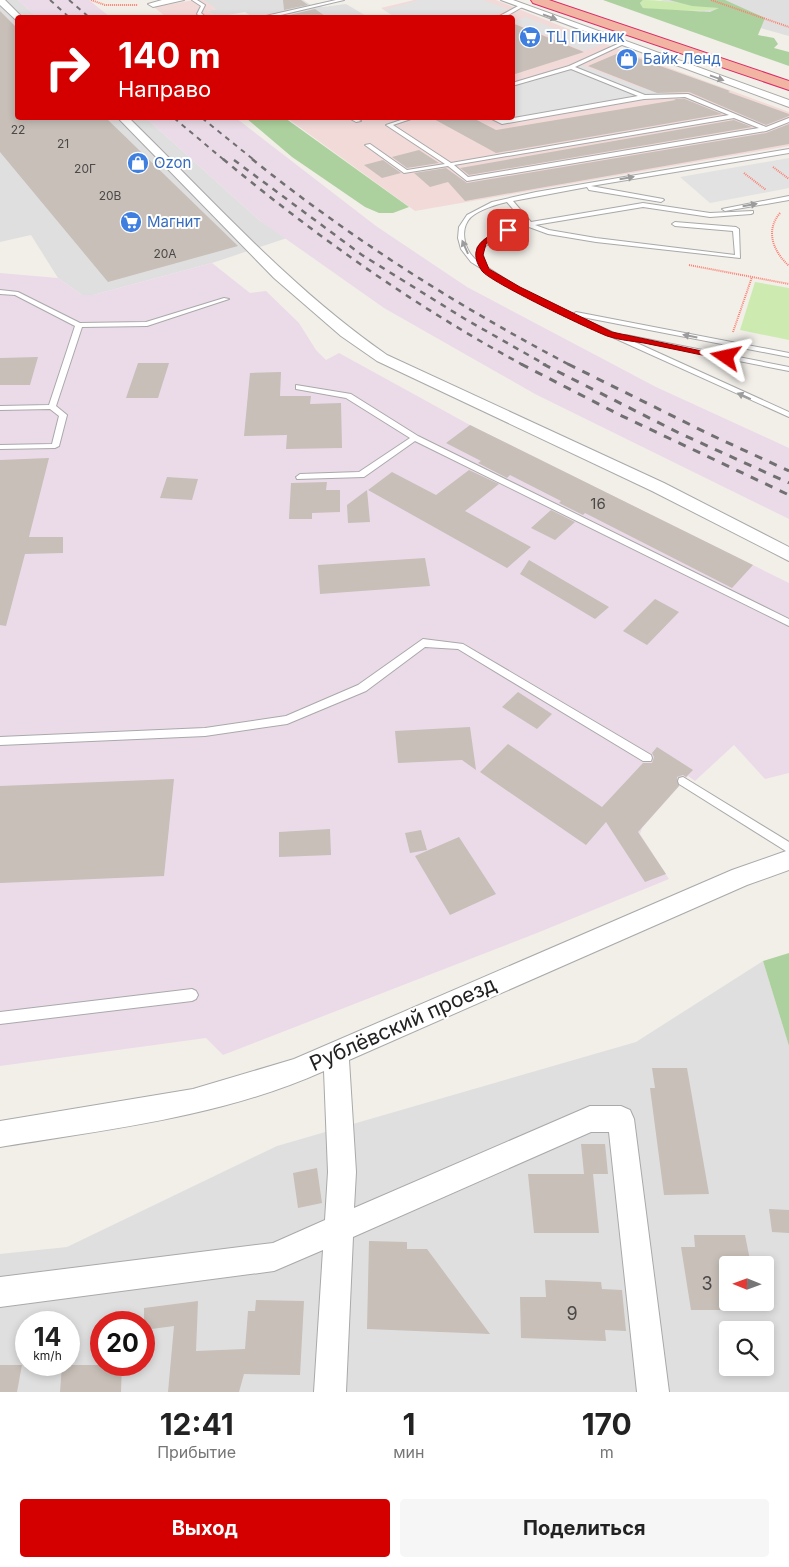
<!DOCTYPE html>
<html lang="ru">
<head>
<meta charset="utf-8">
<style>
  :root { --surface:#fff; --page:#f6f6f6; --text:#222; --muted:#767676; --accent:#d40000 }
  body { margin:0; font-family:Inter,sans-serif; background:var(--page); color:var(--text); height:100vh; display:flex; flex-direction:column; font-size:19px; white-space:nowrap }
  * { box-sizing:border-box; margin:0 }
  p { font-size:16px; color:var(--muted) }
  .icon { flex:none; width:28px; height:28px; fill:none; stroke:currentColor; stroke-width:2; stroke-linecap:round; stroke-linejoin:round }
  .map { position:relative; height:1392px; overflow:hidden }
  .drawer { display:flex; flex-direction:column; background:var(--surface); flex:1 }
  .drawer>* { flex:none }
  .guide { position:absolute; left:15px; top:15px; width:500px; height:105px; border-radius:5px; box-shadow:0 2px 8px #0003; background:#d40000; color:#fff; overflow:hidden }
  .needle { width:32px; rotate:271deg }
  .buttons { position:absolute; left:719px; top:1256px; display:grid; gap:10px }
  .buttons a { display:grid; place-items:center; width:55px; height:55px; border-radius:5px; background:var(--surface); box-shadow:0 2px 8px #0003; font-size:25px }
  .speed { position:absolute; left:15px; top:1311px; display:flex; gap:10px; font-size:25px; font-weight:700; text-align:center }
  .speed>* { display:grid; place-content:center; width:65px; height:65px; border-radius:50%; background:var(--surface); box-shadow:0 2px 8px #0003; line-height:1 }
  .speed small { font-size:12px; font-weight:400 }
  .speed .limit { border:8px solid #d22; background:#fff; color:#111 }
  .pin { position:absolute; display:grid; place-items:center; width:42px; height:42px; color:#fff; margin:-21px; border-radius:10px; box-shadow:0 2px 8px #0006 }
  .me { position:absolute; width:55px; margin:-28px; rotate:281deg; stroke-linejoin:round; filter:drop-shadow(0 0 4px #0008) }
  .turn { display:flex; align-items:center; gap:18px; height:105px; padding:0 20px; font-size:22px }
  .turn .icon { width:65px; height:65px; stroke-width:2.5 }
  .turn b { display:block; font-size:35px; line-height:42px }
  .eta { display:flex; justify-content:space-evenly; align-items:center; height:85px; text-align:center }
  .eta b { font-size:30px; font-weight:700; line-height:35px }
  .action { display:flex; gap:10px; margin-top:auto; padding:10px 20px }
  .action a { flex:1; height:58px; border-radius:5px; background:var(--accent); color:#fff; font-size:20px; font-weight:700; line-height:58px; text-align:center }
  .action a+a { background:var(--page); color:var(--text) }
  .map>svg:first-child { display:block }
  .residential { fill:#e0dfdf; fill-rule:evenodd }
  .commercial { fill:#f2dad9 }
  .industrial { fill:#ebdbe8 }
  .grass { fill:#cdebb0 }
  .forest { fill:#add19e }
  .parking { fill:#e2e2e2 }
  .building { fill:#c7bfb8 }
  .lines { fill:none; stroke-linecap:round; stroke-linejoin:round }
  .service-casing { stroke:#a9a9a9; stroke-width:2 }
  .minor-casing { stroke:#a9a9a9; stroke-width:2 }
  .trunk-casing { stroke:#dc2a67; stroke-width:2 }
  .path { stroke:#fa8072; stroke-width:2; stroke-dasharray:1 1; stroke-linecap:butt }
  .service { fill:#fff; fill-rule:evenodd }
  .minor { fill:#fff; fill-rule:evenodd }
  .trunk { fill:#f2b4a3; fill-rule:evenodd }
  .rail-far2 { stroke:#707070; stroke-width:2; stroke-dasharray:5 5; stroke-linecap:butt }
  .rail-far1 { stroke:#707070; stroke-width:2.5; stroke-dasharray:6 6; stroke-linecap:butt }
  .rail { stroke:#707070; stroke-width:3; stroke-dasharray:8 8; stroke-linecap:butt }
  .oneway { fill:#9c9c9c }
  .route { fill:#d40000; stroke:#8a0000 }
  .labels { text-anchor:middle; stroke-width:4; stroke-linejoin:round; paint-order:stroke }
  .far-number-label { font-size:12px; fill:#4b4948 }
  .far-shop-label { font-size:15px; fill:#366cbe; stroke:#fff; text-anchor:start }
  .number-label { font-size:15px; fill:#4b4948 }
  .near-number-label { font-size:18px; fill:#4b4948 }
  .near-street-label { font-size:21px; fill:#222; stroke:#fff }
</style>
</head>
<body>
<div class="map">
<svg width="789" height="1392" viewBox="0 0 789 1392">
  <rect width="100%" height="100%" fill="#f2efe9"/>
  <g class="residential">
    <polygon points="0,0 18,0 37,17 18,18 18,118 146,118 259,220 287,238 212,263 93,295 82,295 58,278 31,235 0,242"/>
    <polygon points="203,0 303,0 311,5 317,3 323,7 346,4 368,17 266,18 261,15 252,17 245,12 217,17 207,11 216,9"/>
    <polygon points="660,0 789,0 789,36"/>
    <path d="M 763,961 L 789,1046 L 789,1392 L 0,1392 L 0,1254 L 67,1247 L 277,1146 L 636,1042 ZM 728,1265 L 765,1265 L 765,1302 L 728,1302 ZM 26,1322 L 69,1322 L 69,1365 L 26,1365 ZM 101,1322 L 144,1322 L 144,1365 L 101,1365 ZM 728,1330 L 765,1330 L 765,1368 L 728,1368 Z"/>
  </g>
  <g class="commercial">
    <polygon points="194,0 203,0 217,9 207,11 217,17 166,17 154,7"/>
    <polygon points="414,0 496,0 618,49 789,112 789,146 415,211 287,118 512,118 512,18 395,17 381,8"/>
  </g>
  <g class="industrial">
    <polygon points="18,0 89,0 110,17 37,17"/>
    <polygon points="146,118 236,118 376,226 467,287 656,387 789,448 789,519 535,394 384,308 259,220"/>
    <polygon points="212,263 250,293 266,291 299,323 316,350 326,360 339,353 470,425 789,583 789,773 765,779 734,745 695,781 688,776 642,828 640,834 669,879 537,933 223,1055 206,1038 0,1066 0,273 58,278 82,295 93,295"/>
  </g>
  <g class="grass">
    <path d="M 643,0 C 670,0 694,6 720,8 C 706,13 659,10 643,8 L 640,3 Z"/>
    <polygon points="755,282 789,288 789,340 740,330"/>
  </g>
  <g class="forest">
    <polygon points="603,0 643,0 640,3 643,8 710,12 719,8 692,6 669,0 725,0 765,18 758,35 774,38 778,44 774,48 789,52 789,66"/>
    <polygon points="246,118 285,118 409,207 393,213 379,213 365,207 292,157"/>
    <polygon points="789,953 789,1046 763,961"/>
  </g>
  <g class="parking">
    <polygon points="419,0 483,0 508,9 490,18 396,17 384,10"/>
    <polygon points="526,17 563,32 568,31 603,44 584,51 513,22"/>
    <polygon points="579,64 644,89 648,87 669,96 501,124 490,118 512,118 513,85"/>
    <polygon points="789,158 789,188 710,203 680,177"/>
  </g>
  <g class="building">
    <polygon points="283,0 301,0 308,5 284,10"/>
    <polygon points="315,9 328,18 285,18 285,16"/>
    <polygon points="0,11 18,29 18,118 106,118 238,246 108,282 0,152"/>
    <polygon points="512,23 584,52 512,75"/>
    <polygon points="621,52 730,91 728,92 789,114 789,116 766,125 689,92 657,93 588,66"/>
    <polygon points="674,99 685,99 722,114 496,153 432,118 473,118 496,130 676,100"/>
    <polygon points="734,120 752,127 469,175 460,168"/>
    <polygon points="789,124 789,144 465,201 448,182 430,187 414,173 446,168 467,183 766,133"/>
    <polygon points="419,150 439,163 407,168 392,157"/>
    <polygon points="383,160 401,173 382,178 364,165"/>
    <polygon points="38,357 30,385 0,385 0,358"/>
    <polygon points="138,363 169,363 158,398 126,398"/>
    <polygon points="281,372 280,396 311,396 310,404 341,403 342,448 286,449 287,435 244,436 250,373"/>
    <polygon points="470,425 753,565 732,588 585,513 583,515 559,503 561,501 510,475 507,478 478,463 481,461 446,443"/>
    <polygon points="49,458 29,537 63,537 63,553 25,554 6,626 0,625 0,460"/>
    <polygon points="469,470 499,484 465,511 531,547 507,568 368,490 392,472 436,495"/>
    <polygon points="167,477 198,479 192,500 160,498"/>
    <polygon points="327,482 326,490 340,490 340,512 312,513 312,519 289,519 291,483"/>
    <polygon points="367,490 370,522 348,523 347,505"/>
    <polygon points="551,510 575,522 555,540 531,528"/>
    <polygon points="425,558 430,586 320,594 318,565"/>
    <polygon points="529,560 609,607 595,619 520,574"/>
    <polygon points="655,599 679,612 647,645 623,631"/>
    <polygon points="518,692 552,714 537,729 502,707"/>
    <polygon points="470,727 476,770 462,760 398,763 395,731"/>
    <polygon points="508,744 602,807 643,763 652,763 654,757 652,753 657,747 693,770 686,777 683,775 677,777 679,786 638,832 666,874 645,882 606,822 586,845 480,772"/>
    <polygon points="174,779 164,876 0,883 0,786"/>
    <polygon points="330,829 331,855 279,857 279,832"/>
    <polygon points="421,830 427,850 410,853 405,833"/>
    <polygon points="459,837 496,894 450,915 415,856"/>
    <polygon points="652,1068 687,1068 709,1194 664,1195 650,1088 655,1088"/>
    <polygon points="581,1144 605,1144 608,1174 593,1174 599,1233 534,1233 528,1174 584,1174"/>
    <polygon points="317,1168 322,1203 298,1208 293,1173"/>
    <polygon points="769,1209 789,1210 789,1233 772,1232"/>
    <polygon points="694,1235 745,1235 751,1265 728,1265 728,1310 691,1310 681,1247 695,1247"/>
    <polygon points="369,1241 407,1242 407,1249 427,1249 490,1334 367,1329"/>
    <polygon points="545,1280 601,1282 602,1289 622,1290 626,1331 605,1330 606,1341 521,1338 520,1297 546,1297"/>
    <polygon points="256,1300 304,1301 300,1375 244,1374 239,1392 168,1392 174,1326 144,1330 144,1308 198,1301 196,1351 245,1349 248,1311 255,1311"/>
    <polygon points="0,1365 22,1365 17,1392 0,1392"/>
    <polygon points="62,1365 122,1365 121,1392 60,1392"/>
  </g>
  <g class="lines">
    <g class="service-casing">
      <g id="service">
        <polygon points="192,0 197,0 205,5 201,13 207,18 202,18 197,14 201,6"/>
        <polygon points="336,0 344,0 268,18 257,18"/>
        <polygon points="520,5 524,6 503,18 496,18"/>
        <path d="M 622,42 L 624,44 L 575,67 L 645,95 L 688,94 L 766,127 L 789,118 L 789,122 L 766,131 L 467,181 L 448,166 L 404,173 L 365,145 L 370,144 L 407,170 L 445,164 L 386,125 L 407,118 L 414,118 L 393,125 L 451,163 L 729,115 L 685,97 L 644,99 L 502,124 L 490,118 L 496,118 L 503,120 L 638,96 L 571,69 L 512,86 L 512,83 L 569,66 ZM 734,118 L 759,128 L 468,177 L 454,165 Z"/>
        <polygon points="349,118 355,118 361,121 356,122"/>
        <path d="M 789,149 L 789,153 L 591,186 L 663,199 L 664,200 L 661,202 L 589,190 L 587,187 L 513,201 L 531,222 L 643,203 L 710,213 L 753,211 L 753,213 L 751,214 L 710,217 L 643,207 L 535,225 L 549,230 L 596,238 L 735,255 L 733,231 L 675,226 L 672,224 L 675,222 L 736,227 L 739,229 L 740,258 L 596,242 L 548,234 L 529,227 L 501,234 L 483,248 L 483,255 L 487,267 L 519,288 L 573,314 L 576,312 L 789,353 L 789,357 L 577,316 L 623,337 L 626,335 L 789,367 L 789,371 L 628,339 L 789,412 L 789,417 L 581,323 L 515,290 L 471,262 L 461,249 L 458,238 L 459,227 L 467,215 L 492,202 L 536,192 ZM 507,202 L 526,224 C 507,229 489,232 477,248 L 479,262 C 465,253 458,230 471,217 C 479,210 497,204 507,202 Z"/>
        <polygon points="789,196 789,200 725,211 722,209"/>
        <polygon points="0,290 18,292 80,323 146,322 224,298 229,299 147,326 82,327 56,406 67,415 59,446 55,448 0,449 0,445 52,444 59,416 50,409 0,410 0,406 49,405 75,326 15,295 0,294"/>
        <polygon points="296,385 351,394 418,436 789,619 789,626 415,441 364,477 297,479 296,477 300,474 359,472 410,438 346,398 296,389"/>
        <polygon points="423,639 463,644 651,755 652,758 651,761 643,761 458,649 425,647 366,691 287,724 205,736 0,745 0,737 205,728 286,716 358,685"/>
        <polygon points="683,777 789,842 789,853 679,784 678,781 679,778"/>
        <polygon points="192,989 196,991 198,995 196,999 192,1001 0,1024 0,1012"/>
      </g>
    </g>
    <g class="minor-casing">
      <g id="minor">
        <polygon points="0,0 5,0 23,18 18,18 16,20 0,5"/>
        <polygon points="162,0 184,0 153,7 148,4"/>
        <polygon points="501,0 513,0 789,100 789,107"/>
        <path d="M 118,118 L 129,118 C 213,200 290,288 387,355 L 664,483 L 789,547 L 789,561 L 652,491 L 377,361 L 341,336 L 274,278 Z"/>
        <path d="M 789,850 L 789,870 L 747,885 L 349,1060 L 356,1172 L 354,1208 L 590,1106 L 621,1106 L 630,1110 L 634,1119 L 669,1392 L 637,1392 L 609,1132 L 591,1132 L 353,1237 L 346,1392 L 314,1392 L 323,1250 L 274,1271 L 0,1307 L 0,1277 L 273,1243 L 325,1220 L 328,1172 L 324,1071 C 221,1117 110,1129 0,1147 L 0,1121 L 193,1089 L 294,1059 L 732,870 Z"/>
      </g>
    </g>
    <g class="trunk-casing">
      <polygon id="trunk" points="531,0 549,0 789,81 789,90 533,3"/>
    </g>
    <g class="path">
      <polyline points="91,0 105,5 138,5"/>
      <polyline points="711,0 789,27"/>
      <polyline points="773,167 789,179"/>
      <polyline points="744,173 766,190"/>
      <path d="M 780,213 C 765,231 773,251 789,266"/>
      <polyline points="689,265 789,284"/>
      <polyline points="733,332 752,277"/>
    </g>
    <use href="#service" class="service"/>
    <use href="#minor" class="minor"/>
    <use href="#trunk" class="trunk"/>
    <g class="rail-far2">
      <polyline points="50,0 70,18"/>
      <polyline points="69,0 90,18"/>
      <polyline points="174,118 224,160"/>
      <polyline points="202,118 254,160"/>
    </g>
    <g class="rail-far1">
      <path d="M 223,159 C 317,237 416,307 523,365"/>
      <path d="M 252,159 C 350,238 459,307 570,365"/>
      <polyline points="234,160 362,255 465,319 546,365"/>
    </g>
    <g class="rail">
      <polyline points="521,364 620,415 789,495"/>
      <polyline points="543,364 679,433 789,483"/>
      <polyline points="568,364 711,435 789,471"/>
    </g>
  </g>
  <defs><path id="oneway-solid" d="M-6-.8H1V-3.2L6.5 0L1 3.2V.8H-6Z" transform="scale(1.25)"/></defs>
  <g class="oneway">
    <use href="#oneway-solid" transform="translate(550 17) rotate(20)"/>
    <use href="#oneway-solid" transform="translate(717 78) rotate(20)"/>
    <use href="#oneway-solid" transform="translate(627 178) rotate(-10)"/>
    <use href="#oneway-solid" transform="translate(750 205) rotate(-10)"/>
    <use href="#oneway-solid" transform="translate(465 247) rotate(-114)"/>
    <use href="#oneway-solid" transform="translate(690 336) rotate(-169)"/>
    <use href="#oneway-solid" transform="translate(744 396) rotate(-156)"/>
  </g>
  <path class="route" d="M 506,228 L 512,230 L 494,238 L 486,244 L 483,255 L 489,269 L 520,287 L 612,332 L 730,357 L 726,360 C 699,354 671,349 644,343 C 632,341 618,340 607,336 C 589,329 490,282 482,271 C 465,247 486,236 506,228 Z"/>
  <defs>
    <g id="supermarket-disc" transform="scale(1.125)"><circle r="9.5" fill="#3f7fe0" stroke="#fff"/><path d="M-6-5.5h2.5l.6 2H6L4.5 2H-2.5L-4.4-4H-6ZM-1.5 3.2a1.3 1.3 0 1 0 .1 0ZM3 3.2a1.3 1.3 0 1 0 .1 0Z" fill="#fff"/></g>
    <g id="shop-disc" transform="scale(1.125)"><circle r="9.5" fill="#3f7fe0" stroke="#fff"/><path d="M-5-2.5h2.3a2.7 3.5 0 0 1 5.4 0H5L5.5 6h-11ZM-1.5-2.5h3a1.5 2.3 0 0 0-3 0Z" fill="#fff"/></g>
  </defs>
  <g fill-rule="evenodd">
    <use href="#supermarket-disc" x="530" y="37"/>
    <use href="#shop-disc" x="627" y="59"/>
    <use href="#shop-disc" x="138" y="163"/>
    <use href="#supermarket-disc" x="131" y="222"/>
  </g>
  <g class="labels">
    <g class="far-number-label">
      <text x="18" y="134">22</text>
      <text x="63" y="148">21</text>
      <text x="85" y="173">20Г</text>
      <text x="110" y="200">20В</text>
      <text x="165" y="258">20А</text>
    </g>
    <g class="far-shop-label">
      <text x="546" y="42">ТЦ Пикник</text>
      <text x="643" y="64">Байк Ленд</text>
      <text x="154" y="168">Ozon</text>
      <text x="147" y="227">Магнит</text>
    </g>
    <g class="number-label">
      <text x="598" y="509">16</text>
    </g>
    <g class="near-number-label">
      <text x="707" y="1290">3</text>
      <text x="572" y="1320">9</text>
    </g>
    <g class="near-street-label">
      <text transform="translate(403 1024) rotate(-24)" y="7">Рублёвский проезд</text>
    </g>
  </g>
</svg>
<div class="buttons">
<a><svg class="needle" viewBox="-14 -14 28 28"><path d="M0-13l5 13h-10z" fill="#e53935"/><path d="M0 13l5-13h-10z" fill="#767676"/></svg></a>
<a><svg class="icon" aria-label="search" viewBox="0 0 24 24"><circle cx="10" cy="10" r="6"/><path d="M15 15l6 6"/></svg></a>
</div>
<div class="speed"><div>14<small>km/h</small></div><div class="limit">20</div></div>
<div class="pin" style="left:508px;top:230px;background:#d93025"><svg class="icon" aria-label="arrive" viewBox="0 0 24 24"><path d="M6 21V4h12l-3 4 3 4H6"/></svg></div>
<svg class="me" style="left:726px;top:357px" viewBox="-20 -20 40 40"><path d="M0-17L14 15 0 8-14 15z" fill="#d40000" stroke="#fff" stroke-width="4"/></svg>
<div class="guide">
<div class="turn"><svg class="icon" aria-label="right" viewBox="0 0 24 24"><path d="M7 20v-9h11M14 6l5 5-5 5"/></svg><div><b>140 m</b>Направо</div></div>
</div>
</div>
<section class="drawer">
<div class="eta">
<div><b>12:41</b><p>Прибытие</p></div>
<div><b>1</b><p>мин</p></div>
<div><b>170</b><p>m</p></div>
</div>
<div class="action"><a>Выход</a><a>Поделиться</a></div>
</section>
</body>
</html>
